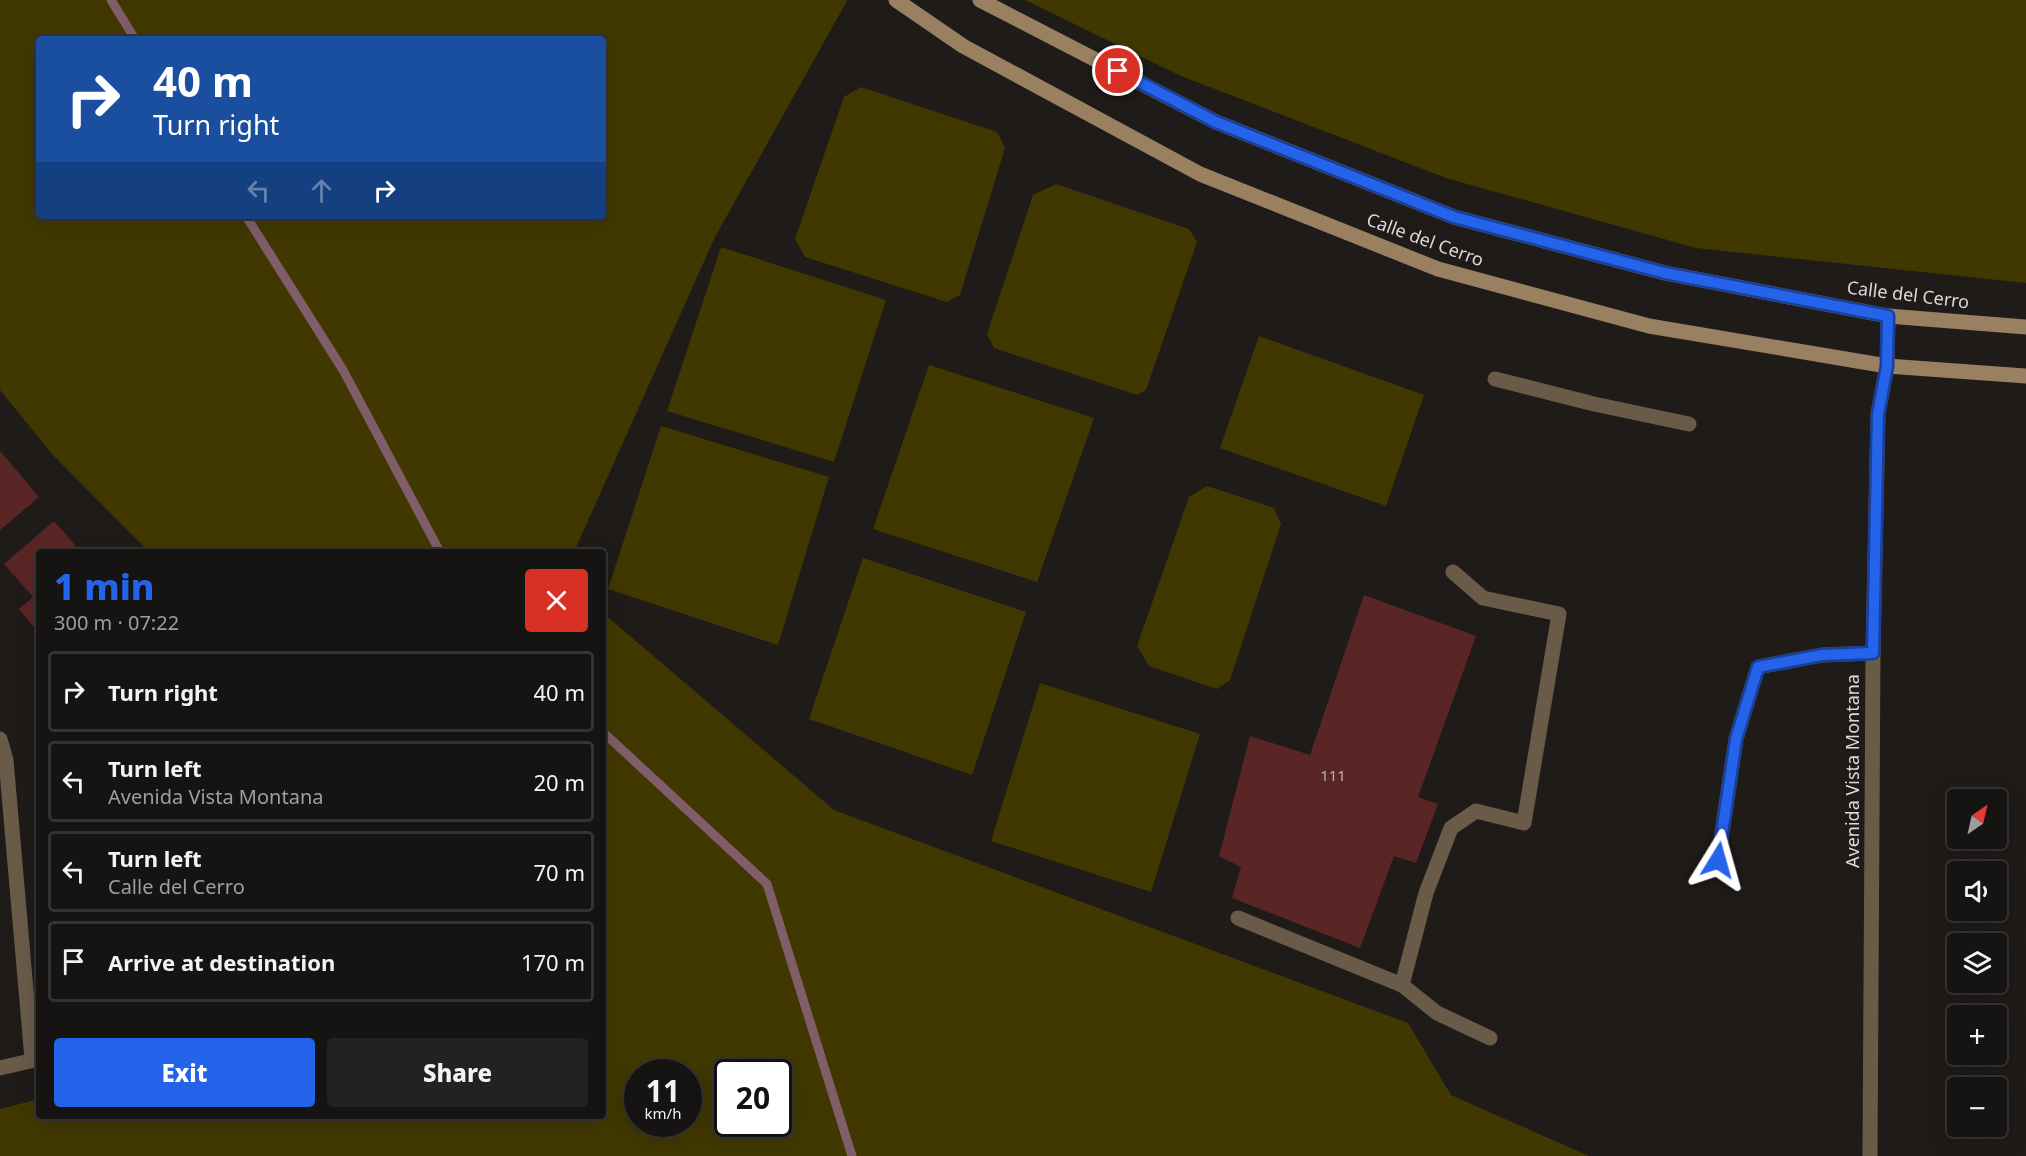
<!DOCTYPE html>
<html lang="en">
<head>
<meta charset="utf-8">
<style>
  :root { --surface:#161413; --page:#232121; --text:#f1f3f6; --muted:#9e9ea0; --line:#353333; --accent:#2563eb }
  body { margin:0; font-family:"Noto Sans",sans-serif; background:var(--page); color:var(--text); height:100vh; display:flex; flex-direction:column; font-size:22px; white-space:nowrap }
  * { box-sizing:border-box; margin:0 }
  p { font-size:20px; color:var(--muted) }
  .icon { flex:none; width:33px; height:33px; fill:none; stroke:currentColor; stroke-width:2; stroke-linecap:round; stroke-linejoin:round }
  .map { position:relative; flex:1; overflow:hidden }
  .drawer { position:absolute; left:36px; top:549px; width:570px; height:570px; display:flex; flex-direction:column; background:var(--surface); border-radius:6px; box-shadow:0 6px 24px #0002,0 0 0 2px var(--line) }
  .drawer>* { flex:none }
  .guide { position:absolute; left:36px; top:36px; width:570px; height:183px; border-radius:6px; box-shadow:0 6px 24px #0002,0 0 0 2px var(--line); background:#1a4fa0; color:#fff; overflow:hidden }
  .needle { width:39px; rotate:34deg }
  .tools { position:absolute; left:1947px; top:789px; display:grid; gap:12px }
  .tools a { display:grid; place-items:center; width:60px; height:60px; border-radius:6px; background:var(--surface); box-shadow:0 6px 24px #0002,0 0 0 2px var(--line); font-size:30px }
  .speed { position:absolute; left:624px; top:1059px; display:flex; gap:12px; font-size:30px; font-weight:700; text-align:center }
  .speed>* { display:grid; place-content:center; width:78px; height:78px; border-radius:50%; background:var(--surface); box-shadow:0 6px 24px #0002,0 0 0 2px var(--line); line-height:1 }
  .speed small { font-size:15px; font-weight:400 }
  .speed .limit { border:3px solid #111; border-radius:9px; background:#fff; color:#111 }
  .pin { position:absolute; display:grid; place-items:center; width:51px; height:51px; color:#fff; margin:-26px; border:3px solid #fff; border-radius:50%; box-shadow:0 2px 6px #0007 }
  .me { position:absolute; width:66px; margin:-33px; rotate:8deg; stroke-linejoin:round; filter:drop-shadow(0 0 4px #0008) }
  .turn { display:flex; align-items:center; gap:21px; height:126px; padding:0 18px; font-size:27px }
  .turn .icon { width:78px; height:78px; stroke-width:2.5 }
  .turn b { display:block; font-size:42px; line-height:51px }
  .lanes { display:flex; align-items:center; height:57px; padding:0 18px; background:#0003; justify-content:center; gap:30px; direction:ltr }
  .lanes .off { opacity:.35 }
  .round { display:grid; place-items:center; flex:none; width:63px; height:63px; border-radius:6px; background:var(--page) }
  .summary { display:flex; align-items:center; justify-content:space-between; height:102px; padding:0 18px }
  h1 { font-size:36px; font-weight:800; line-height:45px; color:var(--accent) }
  .primary-button { display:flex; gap:12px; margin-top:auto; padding:12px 18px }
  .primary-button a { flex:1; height:69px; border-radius:6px; background:var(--accent); color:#fff; font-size:24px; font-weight:800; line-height:69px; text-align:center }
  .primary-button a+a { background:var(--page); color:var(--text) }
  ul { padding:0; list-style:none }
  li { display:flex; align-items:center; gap:18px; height:81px; margin:0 12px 9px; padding:0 6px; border:3px solid var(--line); border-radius:6px }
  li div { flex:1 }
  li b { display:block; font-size:22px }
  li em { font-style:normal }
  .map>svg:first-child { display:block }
  .green { fill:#413801; fill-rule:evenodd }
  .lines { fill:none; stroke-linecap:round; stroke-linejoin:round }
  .stream { stroke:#815d6a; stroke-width:9 }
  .building { fill:#5a2625 }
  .service { stroke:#6a5b49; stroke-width:15 }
  .minor { stroke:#6a5b49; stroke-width:15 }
  .tertiary { stroke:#6a5b49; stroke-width:15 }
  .secondary { stroke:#988061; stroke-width:15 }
  .route-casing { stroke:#184099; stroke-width:15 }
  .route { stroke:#2563eb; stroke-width:10 }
  .labels { text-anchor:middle; stroke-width:6; stroke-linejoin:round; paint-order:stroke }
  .number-label { font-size:15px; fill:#bcadac }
  .street-label { font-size:18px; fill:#dcdad9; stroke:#1e1b19 }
</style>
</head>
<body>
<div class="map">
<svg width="2026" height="1156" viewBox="0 0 2026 1156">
  <rect width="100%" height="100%" fill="#1e1b19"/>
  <g class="green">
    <path d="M 0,0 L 846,0 L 847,1 L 715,237 L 574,552 L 149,552 L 53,455 L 0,390 ZM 39,39 L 603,39 L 603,216 L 39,216 Z"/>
    <polygon points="1025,0 2026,0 2026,283 1696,248 1446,178 1181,76"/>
    <polygon points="861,87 997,132 1005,148 960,295 947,302 805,257 795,239 844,97"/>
    <polygon points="1056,184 1189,229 1197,242 1146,390 1137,395 994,348 987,334 1033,195"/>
    <polygon points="721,247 886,300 834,462 667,411"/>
    <polygon points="1259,336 1424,395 1386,506 1220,448"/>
    <polygon points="929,365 1094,418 1037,582 873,529"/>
    <polygon points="661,426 829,477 778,645 608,589"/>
    <polygon points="1207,486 1274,508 1281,524 1230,680 1217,689 1149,666 1137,646 1189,497"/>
    <polygon points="863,558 1026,612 972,775 809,719"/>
    <path d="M 603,613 L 834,810 L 1408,1023 L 1451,1095 L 1589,1156 L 0,1156 L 0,1109 L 39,1099 L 39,1116 L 603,1116 ZM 638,1072 L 688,1072 L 688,1124 L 638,1124 ZM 728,1072 L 778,1072 L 778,1124 L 728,1124 Z"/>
    <polygon points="1040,683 1200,734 1151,892 991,841"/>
  </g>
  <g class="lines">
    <g class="stream">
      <polyline points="111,0 135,39"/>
      <polyline points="246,216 343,370 440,552"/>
      <polyline points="603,732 767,884 852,1156"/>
    </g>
  </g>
  <g class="building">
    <polygon points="0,451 39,497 0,530"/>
    <polygon points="54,521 81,552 39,552 39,633 19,609 33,597 4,564"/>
    <polygon points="1364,595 1476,636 1418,797 1438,804 1416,863 1394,856 1360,948 1232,898 1241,867 1219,856 1250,736 1310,755"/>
  </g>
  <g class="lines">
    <g class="service">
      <polyline points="1495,379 1594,404 1689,424"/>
      <polyline points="1718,859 1736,739 1758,667 1822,655 1873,653"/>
      <polyline points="1238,918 1402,985 1437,1013 1490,1038"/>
      <polyline points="1402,985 1426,893 1451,828 1476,811 1524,823 1559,614 1483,598 1453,572"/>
    </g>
    <g class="minor">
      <polyline points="0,739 6,760 32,1059"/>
      <polyline points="0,1068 39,1059"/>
    </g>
    <polyline class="tertiary" points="1870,1156 1873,653 1878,414 1887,366 1888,316"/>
    <g class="secondary">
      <polyline points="896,0 963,46 1200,174 1438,269 1649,326 1887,366 2026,376"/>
      <polyline points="980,0 1216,122 1454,217 1665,273 1888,316 2026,327"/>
    </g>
  </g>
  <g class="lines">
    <g class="route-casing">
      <polyline id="route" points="1118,71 1216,122 1454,217 1665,273 1888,316 1887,366 1878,414 1873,653 1822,655 1758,667 1736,739 1718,860"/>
    </g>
    <use href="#route" class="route"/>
  </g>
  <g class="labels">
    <g class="number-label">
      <text x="1333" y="781">111</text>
    </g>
    <g class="street-label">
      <text transform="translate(1425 240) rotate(20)" y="6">Calle del Cerro</text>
      <text transform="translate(1908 295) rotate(7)" y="6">Calle del Cerro</text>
      <text transform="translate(1853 771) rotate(-90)" y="6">Avenida Vista Montana</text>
    </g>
  </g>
</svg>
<div class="tools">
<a><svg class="needle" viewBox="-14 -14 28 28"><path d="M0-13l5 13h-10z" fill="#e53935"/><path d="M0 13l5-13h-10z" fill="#9e9ea0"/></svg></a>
<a><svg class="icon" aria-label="sound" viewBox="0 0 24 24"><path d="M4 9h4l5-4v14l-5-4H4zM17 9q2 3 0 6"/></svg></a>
<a><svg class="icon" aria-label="layers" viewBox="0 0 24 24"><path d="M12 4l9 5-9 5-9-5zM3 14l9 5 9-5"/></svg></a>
<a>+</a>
<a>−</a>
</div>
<div class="speed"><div>11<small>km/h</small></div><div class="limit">20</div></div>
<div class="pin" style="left:1118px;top:71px;background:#d93025"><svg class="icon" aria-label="arrive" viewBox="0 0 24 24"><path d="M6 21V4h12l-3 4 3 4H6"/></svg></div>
<svg class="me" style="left:1718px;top:860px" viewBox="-20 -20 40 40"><path d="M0-17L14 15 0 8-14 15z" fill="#2563eb" stroke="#fff" stroke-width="4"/></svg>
<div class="guide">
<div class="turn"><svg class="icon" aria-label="right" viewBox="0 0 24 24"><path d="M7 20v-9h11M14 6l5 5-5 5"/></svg><div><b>40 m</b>Turn right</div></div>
<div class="lanes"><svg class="icon off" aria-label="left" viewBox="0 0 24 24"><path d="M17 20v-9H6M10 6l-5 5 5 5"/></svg><svg class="icon off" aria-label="ahead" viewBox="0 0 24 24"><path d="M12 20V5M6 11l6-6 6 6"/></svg><svg class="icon" aria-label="right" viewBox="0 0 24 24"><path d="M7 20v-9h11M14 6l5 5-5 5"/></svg></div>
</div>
<section class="drawer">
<div class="summary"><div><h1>1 min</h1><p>300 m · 07:22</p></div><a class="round" style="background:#d93025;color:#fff"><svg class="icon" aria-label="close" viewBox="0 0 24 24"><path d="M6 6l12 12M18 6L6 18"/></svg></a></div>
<ul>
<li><svg class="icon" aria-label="right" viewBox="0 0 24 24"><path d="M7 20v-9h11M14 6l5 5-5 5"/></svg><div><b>Turn right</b></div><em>40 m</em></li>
<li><svg class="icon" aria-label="left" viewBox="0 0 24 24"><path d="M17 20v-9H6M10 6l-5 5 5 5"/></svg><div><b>Turn left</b><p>Avenida Vista Montana</p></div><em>20 m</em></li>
<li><svg class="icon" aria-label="left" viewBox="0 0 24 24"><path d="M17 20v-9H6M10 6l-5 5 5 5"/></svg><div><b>Turn left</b><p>Calle del Cerro</p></div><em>70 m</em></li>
<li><svg class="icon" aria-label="arrive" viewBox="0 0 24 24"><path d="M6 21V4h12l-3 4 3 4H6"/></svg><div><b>Arrive at destination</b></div><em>170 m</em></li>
</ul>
<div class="primary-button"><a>Exit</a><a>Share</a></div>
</section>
</div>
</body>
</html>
